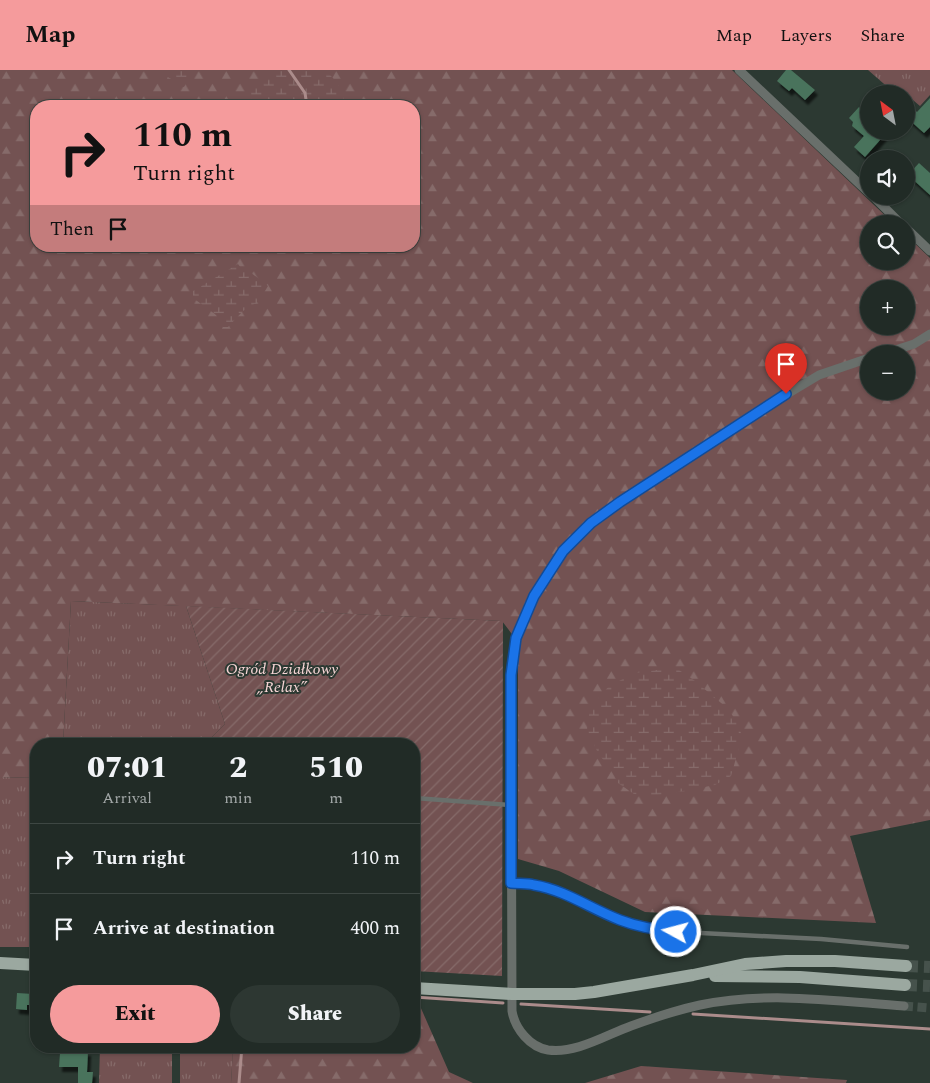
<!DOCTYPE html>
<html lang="en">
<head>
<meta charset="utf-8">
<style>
  :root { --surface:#212b26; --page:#2d3732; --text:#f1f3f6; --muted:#a2a7a7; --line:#3e4743; --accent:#f59b9c }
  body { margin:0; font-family:Spectral,serif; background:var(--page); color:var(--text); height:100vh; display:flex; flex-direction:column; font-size:19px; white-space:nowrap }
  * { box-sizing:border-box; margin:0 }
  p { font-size:16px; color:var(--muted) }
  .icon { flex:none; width:28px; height:28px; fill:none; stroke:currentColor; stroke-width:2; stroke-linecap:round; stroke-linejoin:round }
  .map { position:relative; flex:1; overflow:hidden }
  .panel { position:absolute; left:30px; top:668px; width:390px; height:315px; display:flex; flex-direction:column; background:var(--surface); border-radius:20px; box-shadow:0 1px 4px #0004,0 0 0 1px var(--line) }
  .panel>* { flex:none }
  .hud { position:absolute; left:30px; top:30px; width:390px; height:152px; border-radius:20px; box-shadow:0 1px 4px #0004,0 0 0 1px var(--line); background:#f59b9c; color:#111; overflow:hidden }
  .needle { width:32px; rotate:328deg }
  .fabs { position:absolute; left:860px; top:15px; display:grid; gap:10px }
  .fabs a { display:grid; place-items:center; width:55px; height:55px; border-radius:50%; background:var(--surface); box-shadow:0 1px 4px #0004,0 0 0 1px var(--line); font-size:25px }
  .pin { position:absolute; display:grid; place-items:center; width:42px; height:42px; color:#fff; margin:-51px -21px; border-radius:50% 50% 50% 0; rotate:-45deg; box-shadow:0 0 5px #0007 }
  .pin .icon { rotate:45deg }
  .me { position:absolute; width:55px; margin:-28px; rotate:277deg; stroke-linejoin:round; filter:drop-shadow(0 0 4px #0008) }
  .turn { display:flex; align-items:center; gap:18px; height:105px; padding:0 20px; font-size:22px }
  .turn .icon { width:65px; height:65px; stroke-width:2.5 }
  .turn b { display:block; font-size:35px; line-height:42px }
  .then { display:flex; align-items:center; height:48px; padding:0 20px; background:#0003; gap:10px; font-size:19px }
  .eta { display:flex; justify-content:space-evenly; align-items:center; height:85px; text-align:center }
  .eta b { font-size:30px; font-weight:800; line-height:35px }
  .primary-button { display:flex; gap:10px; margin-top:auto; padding:10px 20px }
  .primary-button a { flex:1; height:58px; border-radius:30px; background:var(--accent); color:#111; font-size:20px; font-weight:800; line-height:58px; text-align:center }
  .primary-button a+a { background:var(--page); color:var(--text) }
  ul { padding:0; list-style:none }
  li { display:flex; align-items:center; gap:15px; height:70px; padding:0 20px; border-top:1px solid var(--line) }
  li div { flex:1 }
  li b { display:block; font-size:19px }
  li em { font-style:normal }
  header { display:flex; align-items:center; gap:30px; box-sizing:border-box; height:70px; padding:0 25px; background:var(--accent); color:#111 }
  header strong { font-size:24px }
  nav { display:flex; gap:28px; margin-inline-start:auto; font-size:18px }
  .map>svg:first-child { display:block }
  .grass { fill:url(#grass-tufts) }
  .forest { fill:url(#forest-firs); fill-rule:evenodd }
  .wetland { fill:url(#wetland-marsh) }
  .garden { fill:url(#garden-furrows) }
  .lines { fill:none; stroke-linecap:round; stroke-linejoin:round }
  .stream { stroke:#ab8c8b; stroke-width:3 }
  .building { fill:#48735c; filter:url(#shadow) }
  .street-tunnel { stroke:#46524c; stroke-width:9; stroke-dasharray:9 4.5; stroke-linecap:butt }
  .primary-tunnel { stroke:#46524c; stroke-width:12; stroke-dasharray:12 6; stroke-linecap:butt }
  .lane { stroke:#696f6b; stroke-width:4.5 }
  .street { stroke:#696f6b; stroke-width:9 }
  .primary { stroke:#9ba8a0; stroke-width:12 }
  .route-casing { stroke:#114b97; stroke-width:12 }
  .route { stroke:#1a73e8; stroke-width:9 }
  .labels { text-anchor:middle; stroke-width:4; stroke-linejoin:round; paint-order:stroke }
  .park-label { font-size:16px; font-style:italic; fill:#f6d5d5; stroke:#2c3932 }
</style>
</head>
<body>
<header>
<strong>Map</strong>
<nav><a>Map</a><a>Layers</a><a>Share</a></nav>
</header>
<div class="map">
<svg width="930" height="1013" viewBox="0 0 930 1013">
  <defs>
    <pattern id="grass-tufts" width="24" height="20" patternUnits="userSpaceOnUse" patternTransform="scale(1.25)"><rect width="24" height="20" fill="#735252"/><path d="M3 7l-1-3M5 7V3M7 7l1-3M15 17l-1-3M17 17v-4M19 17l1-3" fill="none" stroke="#866b6a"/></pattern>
    <pattern id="forest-firs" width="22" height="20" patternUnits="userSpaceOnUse" patternTransform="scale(1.25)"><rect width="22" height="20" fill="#735252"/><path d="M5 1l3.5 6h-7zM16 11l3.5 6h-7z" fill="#866b6a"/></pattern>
    <pattern id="wetland-marsh" width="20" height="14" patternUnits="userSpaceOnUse" patternTransform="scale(1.25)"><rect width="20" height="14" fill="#735252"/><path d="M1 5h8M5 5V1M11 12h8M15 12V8" fill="none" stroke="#866b6a"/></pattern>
    <pattern id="garden-furrows" width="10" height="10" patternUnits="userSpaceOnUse" patternTransform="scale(1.25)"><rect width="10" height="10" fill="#735252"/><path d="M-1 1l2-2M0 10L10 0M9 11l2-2" fill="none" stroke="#866b6a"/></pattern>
    <filter id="shadow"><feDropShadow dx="3" dy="5" stdDeviation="1" flood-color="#0009"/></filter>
  </defs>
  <rect width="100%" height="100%" fill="#2c3932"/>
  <g class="grass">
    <polygon points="868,0 930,0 930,25 920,36 895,15 891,20"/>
    <polygon points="71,531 186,536 225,654 205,674 63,674"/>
    <polygon points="0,707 36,708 36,877 0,877"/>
    <polygon points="100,976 172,976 172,1013 99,1013"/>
    <polygon points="180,976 214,976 233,980 231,1013 180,1013"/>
  </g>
  <g class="forest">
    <path d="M 0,0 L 732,0 L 894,154 L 869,154 L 869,191 L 906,191 L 906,165 L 930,188 L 930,750 L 850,766 L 876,853 L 645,842 L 559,801 L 518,789 L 518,572 L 502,551 L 71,531 L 63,674 L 36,674 L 36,708 L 0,707 ZM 36,36 L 414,36 L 414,176 L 36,176 ZM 869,219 L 906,219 L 906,256 L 869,256 ZM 869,284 L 906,284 L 906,321 L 869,321 Z"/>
    <polygon points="414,936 420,936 449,1002 473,1013 231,1013 233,976 414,976"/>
    <polygon points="641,996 847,1010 846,1013 585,1013"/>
  </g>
  <g class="wetland">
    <polygon points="155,0 194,0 184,17 176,16 173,10"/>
    <path d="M 278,0 L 324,0 C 335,9 346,20 343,36 L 261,36 L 251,28 L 248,22 L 258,13 Z"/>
    <polygon points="238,194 244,202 250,202 268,216 259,231 243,241 228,257 223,257 223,250 193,228 193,221"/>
    <polygon points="657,600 679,600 695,611 727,638 738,653 742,667 731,706 715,715 672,723 649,726 634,724 618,713 612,699 599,685 587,660 590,638 609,616 635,603"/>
  </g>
  <polygon class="garden" points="186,536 503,551 502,906 414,901 414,674 205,674 225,654"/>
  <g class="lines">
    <g class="stream">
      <polyline points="289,0 305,23 307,36"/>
      <polyline points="414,927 503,933"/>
      <polyline points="521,934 650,942"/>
      <polyline points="693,944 930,959"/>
      <polyline points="239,1013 242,976"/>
    </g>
  </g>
  <g class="building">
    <polygon points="786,0 791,0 815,20 805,30 792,18 789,21 777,11"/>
    <polygon points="930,28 930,57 924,63 906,47 906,32 917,42"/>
    <polygon points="859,37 869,46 869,61 888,61 865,87 854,77 864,66 852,56 853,52 849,48"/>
    <polygon points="919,93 930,103 930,125 908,105"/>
    <polygon points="17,923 33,924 32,935 27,935 27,940 16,939"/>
    <polygon points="78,981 88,981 87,1002 93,1002 92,1013 78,1013 78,997 59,997 60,983 78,984"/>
  </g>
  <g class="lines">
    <polyline class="street-tunnel" points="904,936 930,938"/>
    <g class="primary-tunnel">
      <polyline points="906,896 930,897"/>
      <polyline points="905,915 930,916"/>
    </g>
    <g class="lane">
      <polyline points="414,728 511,735"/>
      <path d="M 511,813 C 519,814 527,813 535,815 C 564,820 590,837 617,849 C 632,855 647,858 662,861 L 821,869 L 907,877"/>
    </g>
    <g class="street">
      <polyline points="739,0 869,123"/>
      <polyline points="873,126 901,154"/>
      <polyline points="906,158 930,181"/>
      <polyline points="883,284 914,274 930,264"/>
      <path d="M 869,288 L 819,305 L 769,335 L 620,432 L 591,453 L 563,481 L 535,526 L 516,567 L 511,605 L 512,941 C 515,959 530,977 548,980 C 576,984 606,965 631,956 C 653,948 677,940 700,935 C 768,921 835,931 904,936"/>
    </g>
    <g class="primary">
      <polyline points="0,893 36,895"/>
      <polyline points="715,906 800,907 905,915"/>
      <polyline points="414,918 512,924 575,924 594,922 693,905 745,894 786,891 835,891 906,896"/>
    </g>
  </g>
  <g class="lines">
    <g class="route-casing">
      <path id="route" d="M 676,862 C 657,860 638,857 620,850 C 591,839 565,820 534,815 C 527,813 519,814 511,813 L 511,605 L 516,568 L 534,526 L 563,481 L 591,453 L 620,432 L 786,324"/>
    </g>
    <use href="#route" class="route"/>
  </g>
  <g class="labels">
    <g class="park-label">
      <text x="282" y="604">Ogród Działkowy<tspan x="282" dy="18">„Relax”</tspan></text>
    </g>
  </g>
</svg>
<div class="fabs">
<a><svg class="needle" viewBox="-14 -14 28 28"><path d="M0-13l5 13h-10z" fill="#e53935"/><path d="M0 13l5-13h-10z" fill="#a2a7a7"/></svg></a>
<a><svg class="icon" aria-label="sound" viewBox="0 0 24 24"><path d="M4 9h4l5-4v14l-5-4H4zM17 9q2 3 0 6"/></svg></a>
<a><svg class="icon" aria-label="search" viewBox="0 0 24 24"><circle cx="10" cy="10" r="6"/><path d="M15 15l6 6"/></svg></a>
<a>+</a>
<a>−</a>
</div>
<div class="pin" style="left:786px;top:324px;background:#d93025"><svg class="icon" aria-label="arrive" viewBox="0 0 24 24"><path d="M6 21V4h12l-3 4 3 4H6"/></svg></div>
<svg class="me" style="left:676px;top:862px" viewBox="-20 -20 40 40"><circle r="17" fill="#1a73e8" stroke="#fff" stroke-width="3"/><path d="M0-11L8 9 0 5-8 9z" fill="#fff"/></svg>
<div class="hud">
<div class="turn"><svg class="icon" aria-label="right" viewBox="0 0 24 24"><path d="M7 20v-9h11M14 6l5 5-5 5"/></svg><div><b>110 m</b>Turn right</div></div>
<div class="then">Then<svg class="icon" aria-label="arrive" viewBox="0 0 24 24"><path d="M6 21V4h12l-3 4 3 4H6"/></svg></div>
</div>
<section class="panel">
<div class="eta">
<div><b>07:01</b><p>Arrival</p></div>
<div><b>2</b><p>min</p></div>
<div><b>510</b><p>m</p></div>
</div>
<ul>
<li><svg class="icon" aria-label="right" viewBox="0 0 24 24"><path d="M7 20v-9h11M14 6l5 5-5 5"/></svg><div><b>Turn right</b></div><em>110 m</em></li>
<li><svg class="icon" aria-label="arrive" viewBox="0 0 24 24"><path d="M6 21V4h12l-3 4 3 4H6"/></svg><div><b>Arrive at destination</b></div><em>400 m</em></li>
</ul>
<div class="primary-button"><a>Exit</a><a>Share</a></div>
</section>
</div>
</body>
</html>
